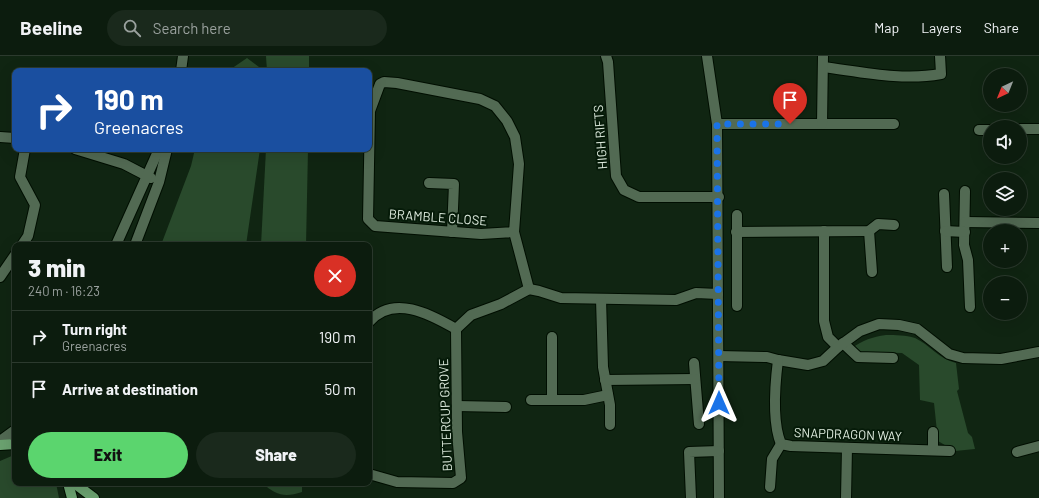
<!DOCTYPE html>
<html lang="en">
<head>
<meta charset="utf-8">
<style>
  :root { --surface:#0c1c0e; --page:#1a291c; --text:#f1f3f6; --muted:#9aa19e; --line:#2c3a2e; --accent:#5bd56e }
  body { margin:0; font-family:Barlow,sans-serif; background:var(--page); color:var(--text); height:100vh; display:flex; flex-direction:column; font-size:15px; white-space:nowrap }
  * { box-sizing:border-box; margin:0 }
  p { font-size:13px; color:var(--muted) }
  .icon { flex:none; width:22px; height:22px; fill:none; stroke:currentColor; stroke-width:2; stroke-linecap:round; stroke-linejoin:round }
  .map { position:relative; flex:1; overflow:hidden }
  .side { position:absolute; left:12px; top:186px; width:360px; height:244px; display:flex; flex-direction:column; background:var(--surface); border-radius:8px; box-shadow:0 4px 16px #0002,0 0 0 1px var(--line) }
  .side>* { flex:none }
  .top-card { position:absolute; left:12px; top:12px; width:360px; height:84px; border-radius:8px; box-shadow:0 4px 16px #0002,0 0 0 1px var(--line); background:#1a4fa0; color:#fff; overflow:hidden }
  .needle { width:26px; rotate:223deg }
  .controls { position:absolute; left:983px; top:12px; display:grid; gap:8px }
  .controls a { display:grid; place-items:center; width:44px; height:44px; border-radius:50%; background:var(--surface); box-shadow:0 4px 16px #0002,0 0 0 1px var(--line); font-size:20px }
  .pin { position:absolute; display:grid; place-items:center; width:34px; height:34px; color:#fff; margin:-41px -17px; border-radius:50% 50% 50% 0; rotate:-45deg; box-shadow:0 0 4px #0007 }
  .pin .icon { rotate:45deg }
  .me { position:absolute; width:44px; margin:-22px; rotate:0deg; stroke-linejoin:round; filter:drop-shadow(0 0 3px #0008) }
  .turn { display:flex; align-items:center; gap:14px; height:84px; padding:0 16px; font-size:18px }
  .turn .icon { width:52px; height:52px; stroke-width:2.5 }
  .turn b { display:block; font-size:28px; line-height:34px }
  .round { display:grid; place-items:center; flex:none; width:42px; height:42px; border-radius:21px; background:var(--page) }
  .overview { display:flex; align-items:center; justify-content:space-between; height:68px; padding:0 16px }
  h1 { font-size:24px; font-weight:800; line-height:30px }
  .button { display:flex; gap:8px; margin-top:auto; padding:8px 16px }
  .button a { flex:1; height:46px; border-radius:24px; background:var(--accent); color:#111; font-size:16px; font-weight:800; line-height:46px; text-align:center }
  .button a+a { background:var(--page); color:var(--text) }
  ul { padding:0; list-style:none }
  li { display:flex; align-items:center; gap:12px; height:52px; padding:0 16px; border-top:1px solid var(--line) }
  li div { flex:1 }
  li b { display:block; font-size:15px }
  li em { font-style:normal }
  header { display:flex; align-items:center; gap:24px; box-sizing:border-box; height:56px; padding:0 20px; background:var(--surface); border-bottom:1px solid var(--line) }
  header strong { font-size:19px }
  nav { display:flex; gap:22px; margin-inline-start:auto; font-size:14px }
  .search { width:280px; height:36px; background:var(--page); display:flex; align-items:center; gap:10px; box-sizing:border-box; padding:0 14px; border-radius:22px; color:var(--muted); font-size:15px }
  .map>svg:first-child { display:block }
  .green { fill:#294a2c }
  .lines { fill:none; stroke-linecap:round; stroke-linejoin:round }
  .minor-casing { stroke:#000e01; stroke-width:12 }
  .major-casing { stroke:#000e01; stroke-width:12 }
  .minor { stroke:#526a53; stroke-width:10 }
  .major { stroke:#6ba270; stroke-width:10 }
  .route { stroke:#1a73e8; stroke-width:7; stroke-dasharray:0 12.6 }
  .labels { text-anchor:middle; stroke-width:4; stroke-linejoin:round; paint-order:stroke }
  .street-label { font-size:13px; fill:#dfecdf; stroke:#061b09 }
</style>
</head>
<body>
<header>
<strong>Beeline</strong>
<div class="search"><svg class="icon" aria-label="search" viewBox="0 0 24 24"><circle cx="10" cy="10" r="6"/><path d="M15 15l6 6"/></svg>Search here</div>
<nav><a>Map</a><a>Layers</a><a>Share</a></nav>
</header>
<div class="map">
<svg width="1039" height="442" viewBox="0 0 1039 442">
  <rect width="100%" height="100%" fill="#102512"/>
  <g class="green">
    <polygon points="266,0 309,0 309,15 267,15"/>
    <polygon points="247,2 259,11 260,15 228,15"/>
    <polygon points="195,93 260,93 246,189 161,189 191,110"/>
    <polygon points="266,93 308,93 306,189 261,189"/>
    <path d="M 886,279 C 895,279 906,279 915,282 C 930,289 939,303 956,307 L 959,333 L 957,335 L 968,377 L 972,381 L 975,393 L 955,395 L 938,385 L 934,347 L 920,344 L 919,309 L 902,297 L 862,296 L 852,292 C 863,284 872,281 886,279 Z"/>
    <polygon points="14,399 15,427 56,427 59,442 0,442 0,405"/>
    <path d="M 262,427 L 302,427 L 302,436 C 284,442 276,439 262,427 Z"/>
  </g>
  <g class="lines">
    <g class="minor-casing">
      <g id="minor">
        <polyline points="606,0 608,6 616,120 624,134 639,141 719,141"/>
        <polyline points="707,0 717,68 719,442"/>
        <path d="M 823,11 C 862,16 902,25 941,18 L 940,0"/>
        <polyline points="181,15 183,0"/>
        <polyline points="717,68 894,68"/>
        <polyline points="822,68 823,0"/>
        <polyline points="1020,73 1039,73"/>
        <polyline points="979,74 990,74"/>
        <polyline points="0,81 15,82"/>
        <polyline points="75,93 124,108 151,122"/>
        <polyline points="429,127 454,128 452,176"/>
        <polyline points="965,135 964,189 968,204 970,251"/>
        <polyline points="944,138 947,211"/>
        <polyline points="965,166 1039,167"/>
        <polyline points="824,175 824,265 828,281 838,291"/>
        <polyline points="869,175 872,216"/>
        <polyline points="945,175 965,176"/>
        <polyline points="514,176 481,178 375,170 368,163 370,55 380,28 384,26 397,27 480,43 495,50 507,65 515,81 519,108 514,176 529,233"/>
        <polyline points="736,176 869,175 878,168 894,169"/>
        <polyline points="22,189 28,180 35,149 20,121 25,93"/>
        <polyline points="116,189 159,93"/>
        <polyline points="135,189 159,126 167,93"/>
        <polyline points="0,221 15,199"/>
        <polyline points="529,233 539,235 561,242 676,244 696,237 718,238"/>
        <polyline points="601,243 603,311 610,349 610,369"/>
        <polyline points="737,250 737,159"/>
        <path d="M 369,266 C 393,238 430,258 456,273"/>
        <polyline points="552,281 552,344"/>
        <polyline points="843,287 858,301 893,302"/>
        <polyline points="719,300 767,301 778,304 808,309 823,305 838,291 860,275 879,268 899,269 917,273 949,298 963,302 1001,303 1039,296"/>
        <path d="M 778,304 C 775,328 772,366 781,388 L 791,390 L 950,395"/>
        <polyline points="694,307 699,368"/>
        <polyline points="605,324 695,323"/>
        <polyline points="531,344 584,344 608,339"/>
        <polyline points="457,350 506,351"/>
        <polyline points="0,385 15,374"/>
        <polyline points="933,394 933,376"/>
        <polyline points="1017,396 1039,390"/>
        <polyline points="369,418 397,426 453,427 461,422 457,376 456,273 471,259 501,248 529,233"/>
        <polyline points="770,431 772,403 781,388"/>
        <polyline points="691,442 689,396 719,395"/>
        <polyline points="846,442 847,392"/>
      </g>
    </g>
    <g class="major-casing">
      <g id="major">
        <polyline points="0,389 15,388"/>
        <polyline points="68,427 72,442"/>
        <polyline points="74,427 94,442"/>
      </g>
    </g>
    <use href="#minor" class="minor"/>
    <use href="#major" class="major"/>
  </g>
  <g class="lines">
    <polyline class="route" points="719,347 717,68 790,68"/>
  </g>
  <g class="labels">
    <g class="street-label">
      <text transform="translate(600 81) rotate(-94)" y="5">HIGH RIFTS</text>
      <text transform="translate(438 161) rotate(4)" y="5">BRAMBLE CLOSE</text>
      <text transform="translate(445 359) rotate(-92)" y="5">BUTTERCUP GROVE</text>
      <text transform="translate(848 378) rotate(2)" y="5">SNAPDRAGON WAY</text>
    </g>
  </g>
</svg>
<div class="controls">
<a><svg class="needle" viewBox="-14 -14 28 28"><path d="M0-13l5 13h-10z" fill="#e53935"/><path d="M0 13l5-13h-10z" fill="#9aa19e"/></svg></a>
<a><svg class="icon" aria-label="sound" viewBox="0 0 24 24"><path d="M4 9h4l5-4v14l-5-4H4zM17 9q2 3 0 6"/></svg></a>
<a><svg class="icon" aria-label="layers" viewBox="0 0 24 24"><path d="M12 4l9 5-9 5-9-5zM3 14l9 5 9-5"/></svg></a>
<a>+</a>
<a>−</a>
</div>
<div class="pin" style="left:790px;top:68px;background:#d93025"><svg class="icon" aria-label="arrive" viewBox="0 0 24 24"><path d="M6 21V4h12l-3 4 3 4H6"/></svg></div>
<svg class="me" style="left:719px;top:347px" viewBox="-20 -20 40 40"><path d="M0-17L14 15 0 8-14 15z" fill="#1a73e8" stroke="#fff" stroke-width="4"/></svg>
<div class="top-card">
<div class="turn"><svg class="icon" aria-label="right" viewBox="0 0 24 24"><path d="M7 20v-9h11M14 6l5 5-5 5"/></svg><div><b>190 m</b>Greenacres</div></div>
</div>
<section class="side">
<div class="overview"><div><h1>3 min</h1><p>240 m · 16:23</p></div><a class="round" style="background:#d93025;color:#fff"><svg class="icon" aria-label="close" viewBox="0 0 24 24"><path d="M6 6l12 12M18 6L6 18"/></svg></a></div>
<ul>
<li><svg class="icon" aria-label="right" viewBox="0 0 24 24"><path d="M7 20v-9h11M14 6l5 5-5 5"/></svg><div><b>Turn right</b><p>Greenacres</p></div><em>190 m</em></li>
<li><svg class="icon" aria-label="arrive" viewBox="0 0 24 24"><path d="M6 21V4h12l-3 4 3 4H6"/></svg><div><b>Arrive at destination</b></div><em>50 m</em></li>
</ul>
<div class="button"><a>Exit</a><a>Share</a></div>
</section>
</div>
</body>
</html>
